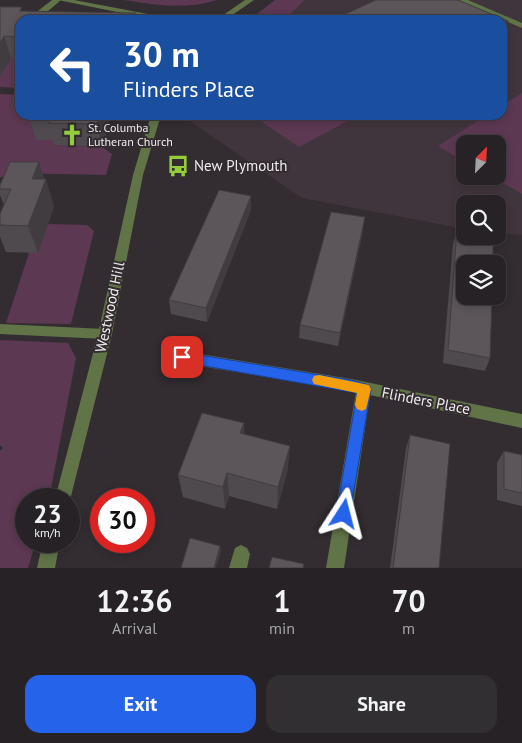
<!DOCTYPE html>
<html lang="en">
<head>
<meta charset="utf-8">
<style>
  :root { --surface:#262225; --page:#322f32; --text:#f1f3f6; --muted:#a4a4a7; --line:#423f42; --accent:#2563eb }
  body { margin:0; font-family:"PT Sans",sans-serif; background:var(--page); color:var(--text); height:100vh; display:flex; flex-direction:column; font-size:19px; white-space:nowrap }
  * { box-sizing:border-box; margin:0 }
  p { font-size:16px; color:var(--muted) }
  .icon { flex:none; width:28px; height:28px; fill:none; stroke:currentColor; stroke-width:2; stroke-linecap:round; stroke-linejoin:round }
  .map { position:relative; height:568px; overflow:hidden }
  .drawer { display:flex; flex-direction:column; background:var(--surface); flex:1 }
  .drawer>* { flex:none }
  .banner { position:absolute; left:15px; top:15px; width:492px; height:105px; border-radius:15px; box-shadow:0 2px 8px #0003,0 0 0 1px var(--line); background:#1a4fa0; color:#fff; overflow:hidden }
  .needle { width:32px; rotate:24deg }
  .tools { position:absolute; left:456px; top:135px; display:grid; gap:10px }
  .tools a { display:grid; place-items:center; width:50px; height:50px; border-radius:10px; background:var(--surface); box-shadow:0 2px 8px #0003,0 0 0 1px var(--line); font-size:25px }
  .speed { position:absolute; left:15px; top:488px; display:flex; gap:10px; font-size:25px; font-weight:700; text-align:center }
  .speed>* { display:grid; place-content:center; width:65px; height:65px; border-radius:50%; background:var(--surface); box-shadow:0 2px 8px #0003,0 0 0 1px var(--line); line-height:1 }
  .speed small { font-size:12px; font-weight:400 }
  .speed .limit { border:8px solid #d22; background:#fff; color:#111 }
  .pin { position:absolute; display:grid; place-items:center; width:42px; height:42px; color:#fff; margin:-21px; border-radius:10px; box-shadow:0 2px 8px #0006 }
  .me { position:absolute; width:55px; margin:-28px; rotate:9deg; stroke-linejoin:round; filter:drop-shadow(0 0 4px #0008) }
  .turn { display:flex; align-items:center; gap:18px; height:105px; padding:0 25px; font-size:22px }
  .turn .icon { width:65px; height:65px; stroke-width:2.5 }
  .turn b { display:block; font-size:35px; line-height:42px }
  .eta { display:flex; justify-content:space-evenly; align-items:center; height:85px; text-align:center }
  .eta b { font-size:30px; font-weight:700; line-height:35px }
  .button { display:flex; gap:10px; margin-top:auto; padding:10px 25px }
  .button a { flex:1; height:58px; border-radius:15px; background:var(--accent); color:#fff; font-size:20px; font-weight:700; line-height:58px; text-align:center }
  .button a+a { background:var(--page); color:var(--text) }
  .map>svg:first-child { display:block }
  .built { fill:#40353c; fill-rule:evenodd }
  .green { fill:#5c3852 }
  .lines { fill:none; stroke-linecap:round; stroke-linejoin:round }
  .service { fill:#607448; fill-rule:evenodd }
  .minor { fill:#607448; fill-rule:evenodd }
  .tertiary { fill:#607448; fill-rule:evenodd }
  .wall { fill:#4f4a4d }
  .shaded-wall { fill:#403c3f }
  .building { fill:#5c565a; stroke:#403c3f }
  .route { fill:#2563eb; stroke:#184099 }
  .slow { fill:#f59e0b }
  .labels { text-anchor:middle; stroke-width:4; stroke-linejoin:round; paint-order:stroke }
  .far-poi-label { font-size:12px; fill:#efecee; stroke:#332d31; text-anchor:start }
  .poi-label { font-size:15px; fill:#efecee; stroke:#332d31; text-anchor:start }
  .street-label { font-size:15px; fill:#efecee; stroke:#332d31 }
</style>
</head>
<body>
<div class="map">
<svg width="522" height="568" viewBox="0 0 522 568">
  <rect width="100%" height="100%" fill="#332d31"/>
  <path class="built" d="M 305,0 L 522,0 L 522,235 L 498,233 L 498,204 L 465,204 L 465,229 L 302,198 L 184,117 L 186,115 L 502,115 L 502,20 L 284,20 ZM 465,144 L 498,144 L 498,176 L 465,176 Z"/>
  <g class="green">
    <path d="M 124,0 L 217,0 C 186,10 156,5 124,0 Z"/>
    <polygon points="275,0 305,0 284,20 249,20"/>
    <polygon points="11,58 20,58 20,88 0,87 0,76"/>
    <polygon points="522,93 522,194 491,176 498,176 498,144 465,144 465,162 438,146 487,115 502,115 503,105"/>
    <polygon points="0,94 20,95 20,115 33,115 57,140 55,145 102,147 112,154 106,175 9,173 0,178"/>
    <polygon points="277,115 359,115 299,147 262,122"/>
    <polygon points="48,224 87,225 94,231 71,324 6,323 29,253"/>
    <polygon points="0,340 68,343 76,358 49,499 26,499 26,541 36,541 28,568 0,568 0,451 3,448 0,445"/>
  </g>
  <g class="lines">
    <g class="service">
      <polygon points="52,0 61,0 40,18 34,18 34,14"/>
      <polygon points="458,0 468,0 522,23 522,28"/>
    </g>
    <g class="minor">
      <polygon points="0,324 105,329 110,330 112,334 110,338 105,339 0,334"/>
      <polygon points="182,351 351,379 522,414 522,428 370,395 344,568 326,568 356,392 182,363 177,361 175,357 177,353"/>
      <polygon points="241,545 247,548 250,554 247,568 229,568 235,548"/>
    </g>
    <g class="tertiary">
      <polygon points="58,0 74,0 169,18 173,20 156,20"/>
      <polygon points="245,0 254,0 225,20 216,20"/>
      <polygon points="151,115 161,115 143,175 112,334 69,504 69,499 55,499 98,334 133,175"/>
      <polygon points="43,541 60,541 55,568 37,568"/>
    </g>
  </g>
  <g class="wall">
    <polygon points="0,7 20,20 20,58 11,58 0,76"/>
    <polygon points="112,115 102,147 55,145 53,140 36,140 29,117"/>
    <polygon points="39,162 44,179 54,206 38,253 6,252 0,237 0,214 4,205 0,195 0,185"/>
    <polygon points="251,210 207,322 171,314 169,300"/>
    <polygon points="457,230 490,358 485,371 443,363 453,244"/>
    <polygon points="363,231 338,346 299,338 300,325"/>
    <polygon points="244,434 288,469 277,509 229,496 225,509 183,497 178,475"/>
    <polygon points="410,435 439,568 390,568 406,448"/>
    <polygon points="504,451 522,455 522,506 497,500 497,463"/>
  </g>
  <g class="shaded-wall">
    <polygon points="136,13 137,20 134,20"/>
    <polygon points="508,21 503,38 502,38 502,24"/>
    <polygon points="4,36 11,58 0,76 0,43"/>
    <polygon points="100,115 112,115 102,147 97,124"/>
    <polygon points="39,162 45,182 46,179 54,206 38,253 28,226 32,179"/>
    <polygon points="251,196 251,210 207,322 206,308"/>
    <polygon points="365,217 363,231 338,346 340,333"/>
    <polygon points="244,423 245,447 240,433"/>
    <polygon points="290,446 288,469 277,509 278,487"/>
    <polygon points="227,473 229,496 225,509 223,487"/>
    <polygon points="220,546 221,551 216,568 214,568"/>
  </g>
  <g class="building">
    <polygon points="376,0 458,0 508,21 502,24 502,20 424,20 422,19 420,20 332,20"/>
    <polygon points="0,7 22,7 20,11 136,13 134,20 20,20 20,37 4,36 0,43"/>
    <polygon points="30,115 100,115 97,124 48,123 51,118 29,117"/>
    <polygon points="10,162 39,162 32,179 46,179 28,226 0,225 0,214 11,189 0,189 0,185"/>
    <polygon points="219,190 251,196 206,308 169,300"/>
    <polygon points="331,212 365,217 340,333 300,325"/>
    <polygon points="457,230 465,231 465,236 493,236 493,264 465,264 465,296 492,296 490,358 448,350"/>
    <polygon points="202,413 244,423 240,433 290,446 278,487 227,473 223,487 178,475"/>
    <polygon points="410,435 450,444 439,568 393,568"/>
    <polygon points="504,451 522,455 522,493 504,489"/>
    <polygon points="190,538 220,546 214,568 181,568"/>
    <polygon points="272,557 304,564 303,568 269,568"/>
  </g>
  <polygon class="route" points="182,352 351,380 369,385 371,389 349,520 344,522 338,520 336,514 357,393 182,362 178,360 176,357 178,353"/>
  <polygon class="slow" points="319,375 369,385 371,389 366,409 362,411 357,409 355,405 357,393 314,384 312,380 314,376"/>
  <defs>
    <g id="church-bare" transform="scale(1.725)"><path d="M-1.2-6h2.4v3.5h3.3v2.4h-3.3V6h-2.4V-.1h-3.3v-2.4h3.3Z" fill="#95cc3b" stroke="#332d31" stroke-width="2.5" paint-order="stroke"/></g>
    <g id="bus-bare" transform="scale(1.725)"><path d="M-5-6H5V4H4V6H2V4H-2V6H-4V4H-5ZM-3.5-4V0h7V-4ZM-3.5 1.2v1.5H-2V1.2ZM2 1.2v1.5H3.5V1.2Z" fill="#95cc3b" stroke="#332d31" stroke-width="2.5" paint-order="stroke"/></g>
  </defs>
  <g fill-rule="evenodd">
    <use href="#church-bare" x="72" y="135"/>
    <use href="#bus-bare" x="178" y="166"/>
  </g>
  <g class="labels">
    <g class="far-poi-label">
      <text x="88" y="132">St. Columba<tspan x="88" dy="14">Lutheran Church</tspan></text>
    </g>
    <g class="poi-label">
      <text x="194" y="171">New Plymouth</text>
    </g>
    <g class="street-label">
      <text transform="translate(110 307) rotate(-78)" y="5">Westwood Hill</text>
      <text transform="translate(426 401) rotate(11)" y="5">Flinders Place</text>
    </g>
  </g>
</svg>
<div class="tools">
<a><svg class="needle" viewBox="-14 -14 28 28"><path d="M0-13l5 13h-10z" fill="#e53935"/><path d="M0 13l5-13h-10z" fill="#a4a4a7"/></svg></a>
<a><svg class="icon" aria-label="search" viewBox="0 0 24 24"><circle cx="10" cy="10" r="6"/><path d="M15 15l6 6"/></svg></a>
<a><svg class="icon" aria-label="layers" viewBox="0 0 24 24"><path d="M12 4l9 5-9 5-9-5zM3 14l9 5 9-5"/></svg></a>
</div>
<div class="speed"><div>23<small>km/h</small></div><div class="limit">30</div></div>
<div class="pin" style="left:182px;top:357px;background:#d93025"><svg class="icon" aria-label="arrive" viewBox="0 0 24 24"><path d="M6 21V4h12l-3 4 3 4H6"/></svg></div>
<svg class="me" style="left:344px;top:514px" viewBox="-20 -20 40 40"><path d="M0-17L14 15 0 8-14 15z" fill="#2563eb" stroke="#fff" stroke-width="4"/></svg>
<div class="banner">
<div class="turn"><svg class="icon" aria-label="left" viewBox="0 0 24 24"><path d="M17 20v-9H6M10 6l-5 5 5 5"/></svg><div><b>30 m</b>Flinders Place</div></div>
</div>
</div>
<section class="drawer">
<div class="eta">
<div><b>12:36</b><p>Arrival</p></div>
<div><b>1</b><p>min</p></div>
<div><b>70</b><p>m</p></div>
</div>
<div class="button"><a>Exit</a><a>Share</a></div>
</section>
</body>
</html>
